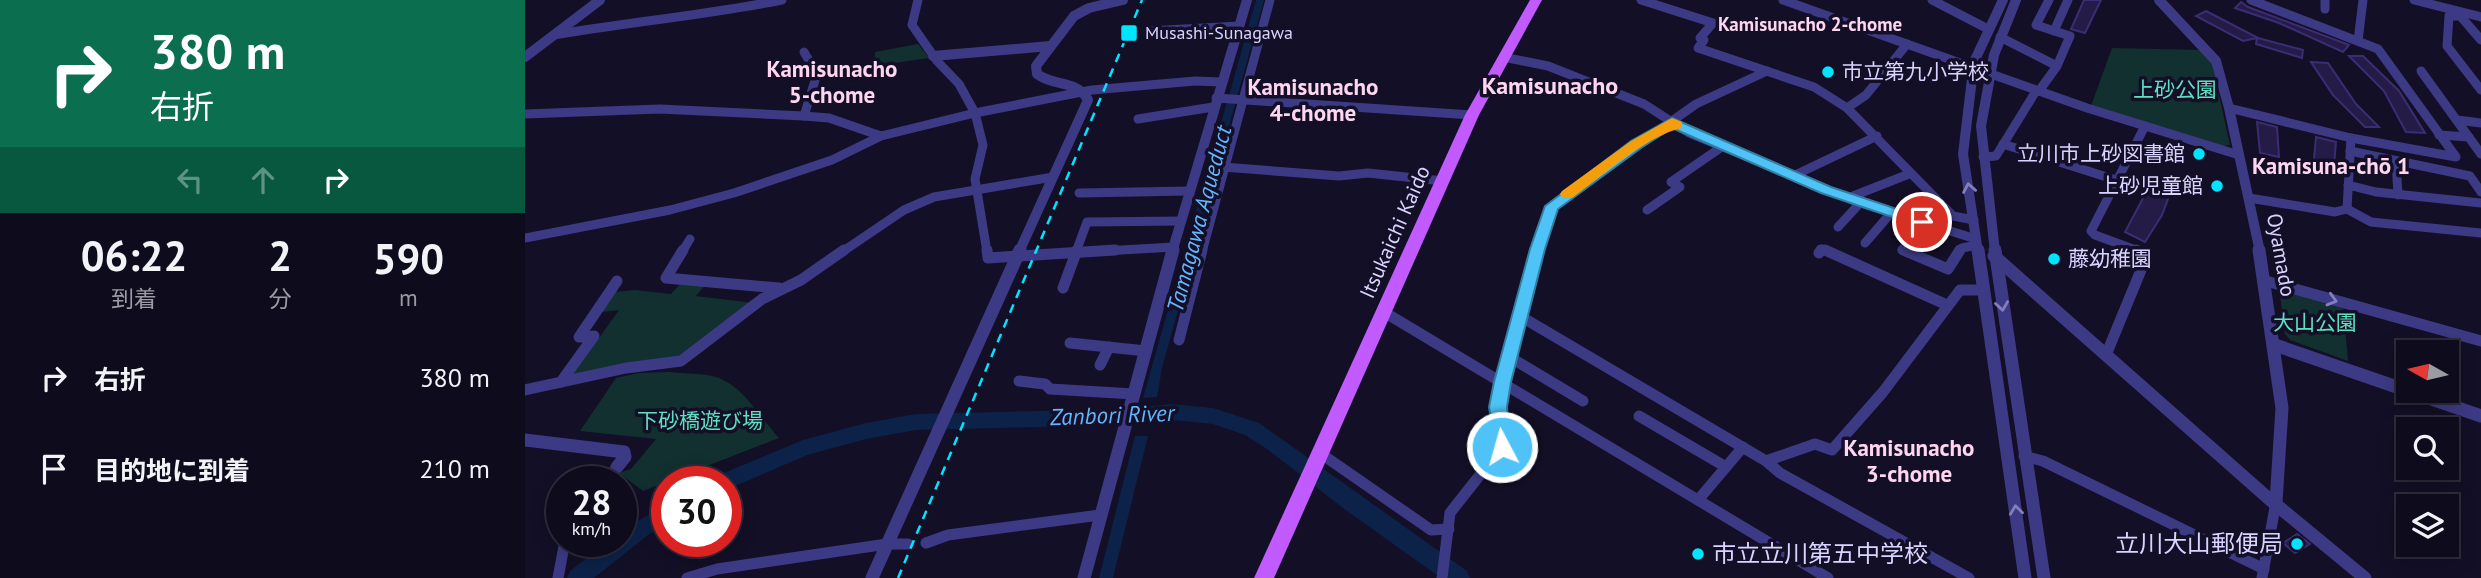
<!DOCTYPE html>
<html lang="ja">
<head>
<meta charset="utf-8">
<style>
  :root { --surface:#0e0b1c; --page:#1c1929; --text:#f1f3f6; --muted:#9b9ba3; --line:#2e2b3b }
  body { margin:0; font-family:"PT Sans","Noto Sans JP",sans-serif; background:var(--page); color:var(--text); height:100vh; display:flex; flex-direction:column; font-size:26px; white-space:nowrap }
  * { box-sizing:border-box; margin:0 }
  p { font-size:23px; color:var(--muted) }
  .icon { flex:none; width:38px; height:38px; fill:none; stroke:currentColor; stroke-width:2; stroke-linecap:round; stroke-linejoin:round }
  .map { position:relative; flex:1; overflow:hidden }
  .sheet { display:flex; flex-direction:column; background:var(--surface); width:525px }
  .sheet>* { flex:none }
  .hud { background:#0b6e4f; color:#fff; overflow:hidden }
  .needle { width:46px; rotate:278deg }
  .tools { position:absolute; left:1871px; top:340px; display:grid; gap:14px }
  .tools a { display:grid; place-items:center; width:63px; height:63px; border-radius:0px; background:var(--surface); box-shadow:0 4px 18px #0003,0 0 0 2px var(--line); font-size:35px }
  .speed { position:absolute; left:21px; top:466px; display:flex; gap:14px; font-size:35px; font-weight:700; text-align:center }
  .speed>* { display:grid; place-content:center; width:91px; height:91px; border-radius:50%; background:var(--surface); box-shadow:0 4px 18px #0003,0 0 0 2px var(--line); line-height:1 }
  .speed small { font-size:18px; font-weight:400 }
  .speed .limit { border:10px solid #d22; background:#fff; color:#111 }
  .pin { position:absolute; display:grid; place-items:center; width:60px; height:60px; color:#fff; margin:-30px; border:4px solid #fff; border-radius:50%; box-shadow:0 2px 7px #0007 }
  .me { position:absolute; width:77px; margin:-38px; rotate:354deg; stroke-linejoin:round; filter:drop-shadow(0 0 5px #0008) }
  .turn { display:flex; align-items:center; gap:24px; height:147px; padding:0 35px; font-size:32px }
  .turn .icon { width:91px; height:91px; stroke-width:2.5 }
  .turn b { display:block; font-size:49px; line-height:60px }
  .lanes { display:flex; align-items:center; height:66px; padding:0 35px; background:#0003; justify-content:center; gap:35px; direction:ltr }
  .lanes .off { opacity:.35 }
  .eta { display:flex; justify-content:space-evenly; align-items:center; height:119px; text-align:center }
  .eta b { font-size:42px; font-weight:700; line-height:49px }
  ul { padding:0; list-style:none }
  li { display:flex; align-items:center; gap:21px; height:91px; padding:0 35px }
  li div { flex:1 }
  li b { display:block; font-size:26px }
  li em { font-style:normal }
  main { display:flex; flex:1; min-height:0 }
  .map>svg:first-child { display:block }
  .green { fill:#12302f }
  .water { fill:#0c2248 }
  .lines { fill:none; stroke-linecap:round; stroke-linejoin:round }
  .river { fill:#0c2248; fill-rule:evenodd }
  .building { fill:#241b47; stroke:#3b2d73; stroke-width:2 }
  .minor-far1 { stroke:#3d3a85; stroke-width:9 }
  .minor { stroke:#3d3a85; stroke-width:11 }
  .tertiary-far1 { stroke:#3d3a85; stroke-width:10 }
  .tertiary { stroke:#3d3a85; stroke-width:13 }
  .primary { fill:#c25bff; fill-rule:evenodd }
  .rail { stroke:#00e5ff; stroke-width:2.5; stroke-dasharray:9 7; stroke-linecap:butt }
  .oneway { stroke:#837fbc }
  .route { fill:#4fc3f7; stroke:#337fa1; stroke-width:2 }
  .slow { fill:#f59e0b }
  .poi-dot { fill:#00e5ff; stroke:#130f26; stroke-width:2.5 }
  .labels { text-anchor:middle; stroke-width:7; stroke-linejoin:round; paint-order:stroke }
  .far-poi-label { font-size:18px; fill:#d9d4ff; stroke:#130f26; text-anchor:start }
  .far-neighbourhood-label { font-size:19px; font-weight:bold; fill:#ffd6f0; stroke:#130f26 }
  .poi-label { font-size:21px; fill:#d9d4ff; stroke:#130f26; text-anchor:start }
  .park-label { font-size:21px; fill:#5fe0c0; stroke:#130f26 }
  .street-label { font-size:21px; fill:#d9d4ff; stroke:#130f26 }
  .neighbourhood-label { font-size:23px; font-weight:bold; fill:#ffd6f0; stroke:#130f26 }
  .water-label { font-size:23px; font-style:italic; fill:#62b6ff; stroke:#130f26 }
  .quarter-label { font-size:24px; font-weight:bold; fill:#ffd6f0; stroke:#130f26 }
  .near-poi-label { font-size:24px; fill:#d9d4ff; stroke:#130f26; text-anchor:end }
</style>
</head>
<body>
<main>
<section class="sheet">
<div class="hud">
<div class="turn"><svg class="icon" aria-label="right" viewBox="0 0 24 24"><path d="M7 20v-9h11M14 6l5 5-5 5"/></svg><div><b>380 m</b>右折</div></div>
<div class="lanes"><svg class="icon off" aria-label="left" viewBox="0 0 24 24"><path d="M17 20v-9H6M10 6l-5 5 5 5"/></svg><svg class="icon off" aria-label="ahead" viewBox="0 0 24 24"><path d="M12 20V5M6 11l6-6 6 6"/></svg><svg class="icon" aria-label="right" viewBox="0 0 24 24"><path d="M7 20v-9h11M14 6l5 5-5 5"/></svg></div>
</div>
<div class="eta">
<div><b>06:22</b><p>到着</p></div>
<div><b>2</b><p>分</p></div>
<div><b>590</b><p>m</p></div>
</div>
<ul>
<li><svg class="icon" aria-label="right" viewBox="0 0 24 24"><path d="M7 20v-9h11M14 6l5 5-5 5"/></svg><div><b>右折</b></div><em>380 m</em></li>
<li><svg class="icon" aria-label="arrive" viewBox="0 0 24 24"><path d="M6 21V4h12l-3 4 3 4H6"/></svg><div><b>目的地に到着</b></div><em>210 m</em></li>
</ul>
</section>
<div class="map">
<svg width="1956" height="578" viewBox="0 0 1956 578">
  <rect width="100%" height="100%" fill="#130f26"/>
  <g class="green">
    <polygon points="393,44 404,58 349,66 350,52"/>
    <polygon points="1587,48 1677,50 1687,63 1705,145 1697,146 1566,106"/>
    <polygon points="157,282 181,284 171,296 229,303 156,359 45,379 94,310 77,312 89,292 110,290 146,294"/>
    <polygon points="1754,287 1818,305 1823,361 1765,340 1760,334"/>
    <path d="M 146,372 C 160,374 178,373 191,377 C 219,386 235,418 254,438 L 118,491 L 94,473 L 106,469 L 131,439 L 55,431 L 91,378 L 114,373 Z"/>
  </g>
  <g class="water">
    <polygon points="731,0 739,0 637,368 632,397 618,398"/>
    <polygon points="610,436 623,436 588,578 574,578"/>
  </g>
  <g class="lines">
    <g class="river">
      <polygon points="647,404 688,408 734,423 942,571 945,578 916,578 818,508 742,449 720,435 688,424 647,420 596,425 391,430 341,439 282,455 201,490 201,481 191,481 194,475 278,440 341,423 391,414 596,409"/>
      <polygon points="142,504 142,524 123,535 69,578 42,578 45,571 84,541 96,541 96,531"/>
    </g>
  </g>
  <g class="building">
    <polygon points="1559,0 1576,0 1560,33 1546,29"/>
    <polygon points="1716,2 1723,7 1824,45 1818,52 1754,23 1710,8"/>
    <polygon points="1681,11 1733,38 1778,50 1777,58 1731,44 1732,38 1718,41 1671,16"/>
    <polygon points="1824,56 1838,56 1874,91 1900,133 1881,132 1859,91"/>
    <polygon points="1786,62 1803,63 1831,104 1854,127 1840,127 1808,95"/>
    <polygon points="1732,122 1752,127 1754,157 1735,153"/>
    <polygon points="1791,137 1811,142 1809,165 1789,159"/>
    <polygon points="1626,183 1646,191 1637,215 1620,242 1600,232"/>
    <polygon points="1772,534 1785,544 1770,553 1758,543"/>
  </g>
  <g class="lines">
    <g class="minor-far1">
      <polyline points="393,0 387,25 412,61 434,84 450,113 458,145 450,179 462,252"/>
      <polyline points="1116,0 1188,23 1175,38 1179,40 1173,48 1289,87 1322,108 1428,216 1449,220"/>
      <polyline points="1258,0 1562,108 1714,155"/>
      <polyline points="1407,0 1463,29"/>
      <polyline points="1800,0 1800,9"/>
      <polyline points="1889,0 1956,17"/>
      <polyline points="1931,11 1956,40"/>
      <polyline points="1935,16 1924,16 1922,46 1956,90"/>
      <polyline points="623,31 714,26"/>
      <polyline points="1529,31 1543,0"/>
      <path d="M 29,35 C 105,22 182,15 257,0"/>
      <polyline points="1475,37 1532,66"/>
      <polyline points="1833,41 1838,0"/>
      <polyline points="279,52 292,74 279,116"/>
      <polyline points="978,57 1023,66 1119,104 1164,133 1335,203 1451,239"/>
      <polyline points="1896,71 1956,154"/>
      <polyline points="1514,91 1532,66 1545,36 1511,25 1524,0"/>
      <polyline points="691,98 947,115"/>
      <polyline points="1322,108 1341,95 1382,44"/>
      <polyline points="1704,108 1826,138 1931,157 1853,49 1726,0"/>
      <polyline points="0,114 135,109 279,116 304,118 356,136"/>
      <polyline points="613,119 688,107"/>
      <polyline points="1932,120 1956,123"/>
      <polyline points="1914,135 1944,137"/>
      <polyline points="1478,144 1591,180"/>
      <polyline points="1825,151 1945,176 1956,192"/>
      <polyline points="1458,157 1471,156 1511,91"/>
      <polyline points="1871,161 1873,195"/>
      <polyline points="698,167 814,176 843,173 918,181"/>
      <polyline points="1268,176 1352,136"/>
      <polyline points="1823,185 1851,192 1956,203"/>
      <polyline points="554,193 664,191"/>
      <polyline points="1323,198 1384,174"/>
      <polyline points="1724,198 1810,212 1822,209 1826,138"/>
      <polyline points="1822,209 1846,222 1956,233"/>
      <polyline points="1122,210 1155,187 1146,182 1198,146"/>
      <polyline points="1313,227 1335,203"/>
      <polyline points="0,238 145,210 209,193 307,160 356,136 450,113 567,90 670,81 697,82"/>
      <polyline points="1340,243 1366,213"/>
      <polyline points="157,252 165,239"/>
      <polyline points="317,252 379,210 409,197 528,177"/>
      <polyline points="551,252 562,222 656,221"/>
      <polyline points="561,252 649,247"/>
      <polyline points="677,252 745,0"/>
      <polyline points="1011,252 1027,206 1171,104 1242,71"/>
      <polyline points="1295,252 1297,249 1304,252"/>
      <polyline points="1382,252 1377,250 1400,223"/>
      <polyline points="1434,252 1437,248 1452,245"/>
      <polyline points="1616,252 1570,235 1566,231 1620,126"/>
    </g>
    <g class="minor">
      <polyline points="158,250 141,278 254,288"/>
      <polyline points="462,250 463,258 590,250"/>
      <polyline points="1300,250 1422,305"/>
      <polyline points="1378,250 1423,269 1435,250"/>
      <polyline points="1294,253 1296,250"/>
      <polyline points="1741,281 1956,341"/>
      <polyline points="538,288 552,250"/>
      <polyline points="859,312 1303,578"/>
      <polyline points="995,316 1241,461 1255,473 1444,578"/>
      <polyline points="654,340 677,250"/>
      <polyline points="545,343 621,351"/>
      <polyline points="1581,355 1621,258 1618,253 1611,250"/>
      <polyline points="983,356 1058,401"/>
      <polyline points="575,365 584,347"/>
      <polyline points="494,381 520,384 525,389 609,394"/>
      <polyline points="36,382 69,336 54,337 92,281"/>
      <polyline points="0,390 101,368 156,361 237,299 276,280 319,250"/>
      <polyline points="1114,416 1201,467"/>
      <polyline points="795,453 906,530 924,529"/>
      <polyline points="1499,456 1518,461 1739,569"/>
      <polyline points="1241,461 1290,444 1307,450 1358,392 1435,290 1459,290"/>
      <polyline points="81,481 92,467"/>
      <polyline points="1173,500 1218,447"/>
      <polyline points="401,543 423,535 575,515"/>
      <polyline points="33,578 40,541"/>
      <polyline points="162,578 192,569 362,544 383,544"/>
      <polyline points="917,578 925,513 977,447 973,407 1012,250"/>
      <polyline points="1737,578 1751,502"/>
    </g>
    <g class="tertiary-far1">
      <polyline points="1634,0 1691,61 1704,108 1735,252"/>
      <polyline points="408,56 525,46"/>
      <polyline points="0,57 75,0"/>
      <path d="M 494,252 L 563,100 C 553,80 529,87 512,74 L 511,66 L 549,16 L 564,8 L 598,0"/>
      <polyline points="647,252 722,0"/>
      <polyline points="1453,252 1438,154 1449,62 1478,0"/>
      <polyline points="1470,252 1456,126 1469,55 1491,0"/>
    </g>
    <g class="tertiary">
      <polyline points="1453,250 1500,578"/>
      <polyline points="1470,250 1519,578"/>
      <polyline points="1734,250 1757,408 1751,502"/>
      <polyline points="1469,256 1743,498 1840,578"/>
      <polyline points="1750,345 1956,416"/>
      <polyline points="0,440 99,452 100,457 92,467"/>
      <polyline points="347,578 495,250"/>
      <polyline points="559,578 648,250"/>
    </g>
    <polygon class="primary" points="1005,0 1017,0 954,115 749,578 729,578 940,115"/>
    <polyline class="rail" points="373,578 617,0"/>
  </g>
  <defs><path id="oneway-chevron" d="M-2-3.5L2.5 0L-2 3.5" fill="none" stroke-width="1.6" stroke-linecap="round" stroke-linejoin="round" transform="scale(1.75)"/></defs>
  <g class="oneway">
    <use href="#oneway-chevron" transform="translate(1444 188) rotate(-100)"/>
    <use href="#oneway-chevron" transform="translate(1807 300) rotate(16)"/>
    <use href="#oneway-chevron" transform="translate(1477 306) rotate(82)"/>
    <use href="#oneway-chevron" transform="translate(1491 510) rotate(-97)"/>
  </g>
  <polygon class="route" points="1147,118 1306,187 1402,219 1405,222 1397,227 1296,193 1147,128 1116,148 1033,209 1020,249 986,382 982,407 986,447 983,452 977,454 971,452 964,407 969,382 1005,249 1020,206 1106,141"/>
  <path class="slow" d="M 1147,118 L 1157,122 L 1157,128 C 1121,136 1078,175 1047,198 L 1037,198 L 1035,194 L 1037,191 L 1106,141 Z"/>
  <g class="poi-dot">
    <rect x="595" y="24" width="18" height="18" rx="3.5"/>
    <circle cx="1303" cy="72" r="7"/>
    <circle cx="1674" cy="154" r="7"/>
    <circle cx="1692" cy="186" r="7"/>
    <circle cx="1529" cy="259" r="7"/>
    <circle cx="1772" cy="544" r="7"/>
    <circle cx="1173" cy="554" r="7"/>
  </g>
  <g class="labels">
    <g class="far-poi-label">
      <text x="620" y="39">Musashi-Sunagawa</text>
    </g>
    <g class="far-neighbourhood-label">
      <text x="1285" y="31">Kamisunacho 2-chome</text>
    </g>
    <g class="poi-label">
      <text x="1317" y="79">市立第九小学校</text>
      <text x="1660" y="161" text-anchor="end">立川市上砂図書館</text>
      <text x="1678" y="193" text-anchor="end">上砂児童館</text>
      <text x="1543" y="266">藤幼稚園</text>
    </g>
    <g class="park-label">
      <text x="1650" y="97">上砂公園</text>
      <text x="1790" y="330">大山公園</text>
      <text x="175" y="428">下砂橋遊び場</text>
    </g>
    <g class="street-label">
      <text transform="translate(870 232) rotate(-66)" y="7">Itsukaichi Kaido</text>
      <text transform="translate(1756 255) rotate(80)" y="7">Oyamado</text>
    </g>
    <g class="neighbourhood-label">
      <text x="307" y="77">Kamisunacho<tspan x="307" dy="26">5-chome</tspan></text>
      <text x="788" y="95">Kamisunacho<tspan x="788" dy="26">4-chome</tspan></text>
      <text x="1806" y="174">Kamisuna-chō 1</text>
      <text x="1384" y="456">Kamisunacho<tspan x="1384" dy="26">3-chome</tspan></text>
    </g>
    <g class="water-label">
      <text transform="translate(674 219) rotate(-75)" y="8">Tamagawa Aqueduct</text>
      <text transform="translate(587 415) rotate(-2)" y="8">Zanbori River</text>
    </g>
    <g class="quarter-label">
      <text x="1025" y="94">Kamisunacho</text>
    </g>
    <g class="near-poi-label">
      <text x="1758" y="552">立川大山郵便局</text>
      <text x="1187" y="562" text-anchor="start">市立立川第五中学校</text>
    </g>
  </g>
</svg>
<div class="tools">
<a><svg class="needle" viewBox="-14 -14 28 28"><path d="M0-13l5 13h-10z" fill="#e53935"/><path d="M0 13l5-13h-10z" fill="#9b9ba3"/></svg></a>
<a><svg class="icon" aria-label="search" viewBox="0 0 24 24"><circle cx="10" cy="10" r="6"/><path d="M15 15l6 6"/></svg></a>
<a><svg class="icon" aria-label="layers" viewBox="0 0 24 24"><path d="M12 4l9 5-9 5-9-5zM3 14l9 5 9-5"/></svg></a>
</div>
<div class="speed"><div>28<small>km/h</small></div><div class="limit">30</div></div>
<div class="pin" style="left:1397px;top:222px;background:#d93025"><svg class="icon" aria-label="arrive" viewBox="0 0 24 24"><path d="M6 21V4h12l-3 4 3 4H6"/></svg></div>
<svg class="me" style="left:977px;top:447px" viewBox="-20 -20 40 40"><circle r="17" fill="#4fc3f7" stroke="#fff" stroke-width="3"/><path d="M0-11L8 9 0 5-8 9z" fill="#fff"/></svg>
</div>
</main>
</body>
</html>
